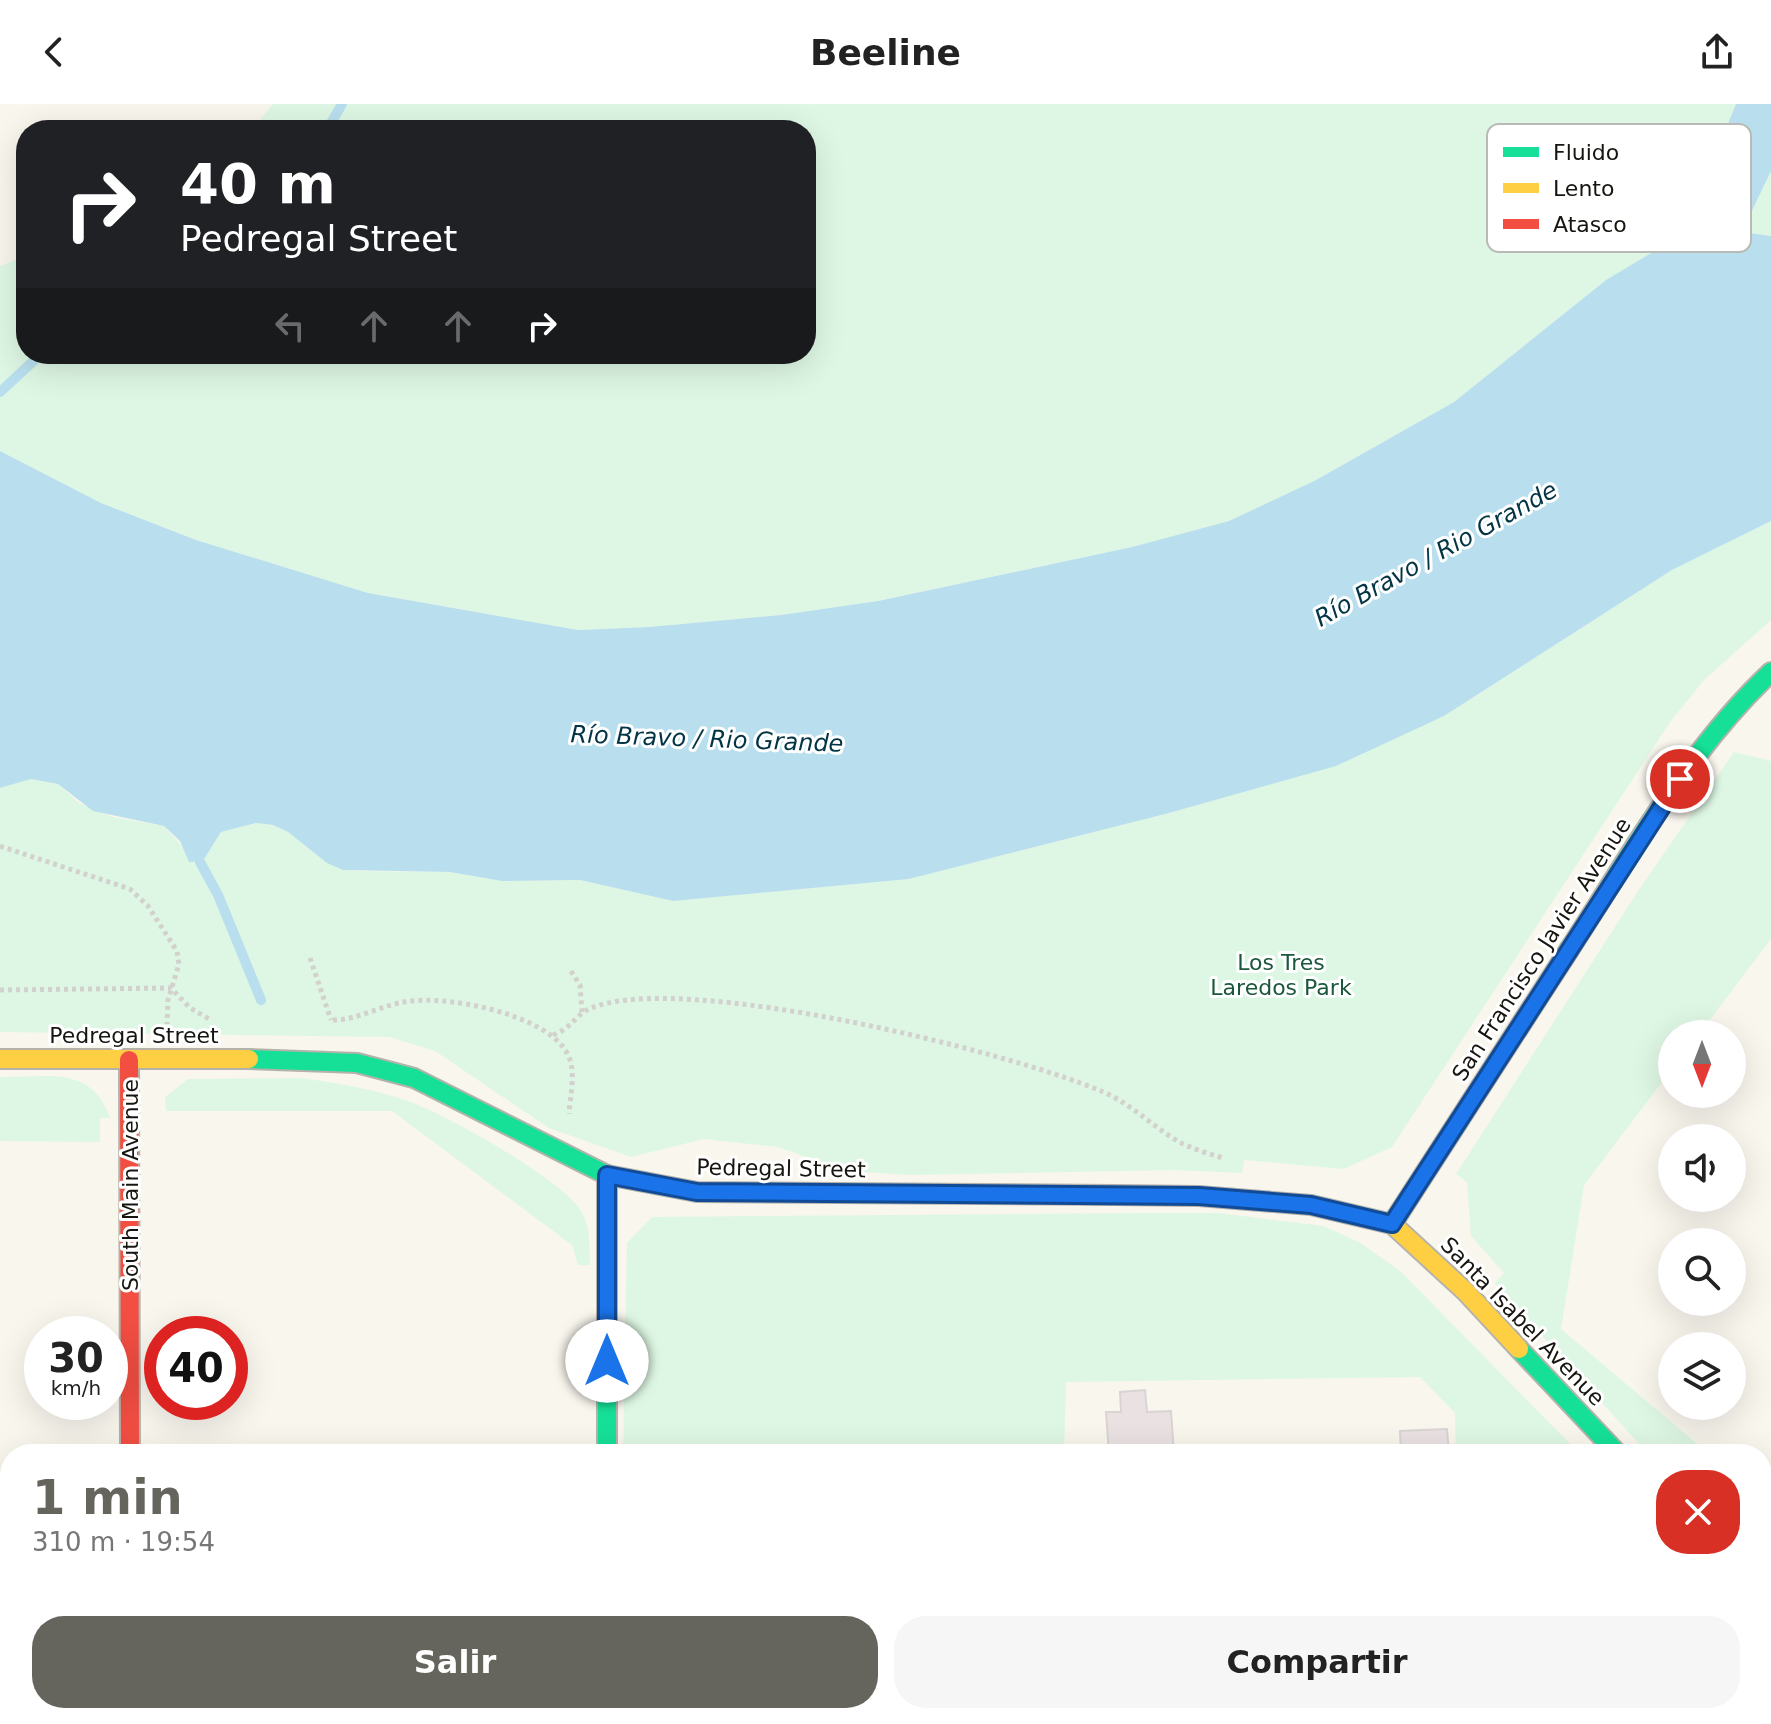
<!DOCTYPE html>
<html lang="es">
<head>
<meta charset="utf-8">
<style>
  :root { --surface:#fff; --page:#f6f6f6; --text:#222; --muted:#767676; --accent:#65645d }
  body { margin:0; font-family:"DejaVu Sans",sans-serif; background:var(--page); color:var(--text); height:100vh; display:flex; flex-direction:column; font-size:30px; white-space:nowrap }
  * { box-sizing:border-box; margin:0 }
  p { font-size:26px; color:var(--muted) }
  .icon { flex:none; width:44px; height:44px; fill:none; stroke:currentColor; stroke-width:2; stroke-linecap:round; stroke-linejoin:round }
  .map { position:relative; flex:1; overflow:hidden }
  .details { position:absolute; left:0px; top:1340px; width:1772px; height:280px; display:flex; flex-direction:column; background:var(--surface); border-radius:32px 32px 0 0; box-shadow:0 8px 32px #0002 }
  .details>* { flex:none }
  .banner { position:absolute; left:16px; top:16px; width:800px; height:244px; border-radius:32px; box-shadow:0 8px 32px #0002; background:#202124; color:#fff; overflow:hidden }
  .needle { width:52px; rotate:180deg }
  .fabs { position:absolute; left:1658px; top:916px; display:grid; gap:16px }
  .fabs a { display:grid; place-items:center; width:88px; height:88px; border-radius:50%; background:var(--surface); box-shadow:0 8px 32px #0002; font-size:40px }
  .speed { position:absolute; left:24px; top:1212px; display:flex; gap:16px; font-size:40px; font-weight:700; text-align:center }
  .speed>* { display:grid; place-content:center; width:104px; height:104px; border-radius:50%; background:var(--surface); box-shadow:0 8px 32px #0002; line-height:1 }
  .speed small { font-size:20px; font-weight:400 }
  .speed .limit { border:12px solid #d22; background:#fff; color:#111 }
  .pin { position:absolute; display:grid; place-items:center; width:68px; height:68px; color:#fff; margin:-34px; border:4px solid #fff; border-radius:50%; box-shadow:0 2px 8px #0007 }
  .me { position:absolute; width:88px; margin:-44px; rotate:0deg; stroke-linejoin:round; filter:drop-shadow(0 0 6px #0008) }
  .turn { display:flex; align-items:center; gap:28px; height:168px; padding:0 32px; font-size:36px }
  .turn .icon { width:104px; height:104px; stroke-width:2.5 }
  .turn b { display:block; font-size:56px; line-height:68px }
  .lanes { display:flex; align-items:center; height:76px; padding:0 32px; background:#0003; justify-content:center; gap:40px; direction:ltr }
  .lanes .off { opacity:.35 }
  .round { display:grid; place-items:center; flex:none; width:84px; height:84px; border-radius:32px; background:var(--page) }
  .summary { display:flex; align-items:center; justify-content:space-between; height:136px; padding:0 32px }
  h1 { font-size:48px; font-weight:700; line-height:60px; color:var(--accent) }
  .action { display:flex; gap:16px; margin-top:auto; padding:16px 32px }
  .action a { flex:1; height:92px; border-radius:32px; background:var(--accent); color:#fff; font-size:32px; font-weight:700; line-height:92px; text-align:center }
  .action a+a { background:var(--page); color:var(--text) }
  header { display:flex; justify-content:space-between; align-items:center; height:104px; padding:0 32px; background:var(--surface); font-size:36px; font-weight:700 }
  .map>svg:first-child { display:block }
  .green { fill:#def7e4 }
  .water { fill:#b9dfee }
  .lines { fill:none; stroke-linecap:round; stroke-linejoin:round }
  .stream { stroke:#b9dfee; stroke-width:10 }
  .building { fill:#eae1e2; stroke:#d9d4d3; stroke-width:2 }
  .lane-casing { stroke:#b4b2ab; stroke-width:18 }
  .street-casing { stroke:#b4b2ab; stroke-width:34 }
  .fast-casing { stroke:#b4b2ab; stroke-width:22 }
  .slow-casing { stroke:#b4b2ab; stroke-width:22 }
  .jam-casing { stroke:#b4b2ab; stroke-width:22 }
  .path { stroke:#d2d1ce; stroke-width:5; stroke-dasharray:4 4; stroke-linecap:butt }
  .lane { stroke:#fefefc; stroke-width:14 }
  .street { stroke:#fefefc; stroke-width:30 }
  .fast { stroke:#16e098; stroke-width:18 }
  .slow { stroke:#ffcf43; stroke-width:18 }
  .jam { stroke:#f24e42; stroke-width:18 }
  .route-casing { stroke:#114b97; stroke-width:20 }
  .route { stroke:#1a73e8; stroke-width:14 }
  .labels { text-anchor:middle; stroke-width:6; stroke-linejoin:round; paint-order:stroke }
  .street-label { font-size:22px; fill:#16150f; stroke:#fff }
  .park-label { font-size:22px; fill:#1b573b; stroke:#fff }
  .water-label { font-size:24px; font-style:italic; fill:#023446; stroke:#fff }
  .key { fill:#fff; stroke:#b9b9b7; stroke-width:2 }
  .key-label { font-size:22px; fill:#16150f }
</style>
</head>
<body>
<header><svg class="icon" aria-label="back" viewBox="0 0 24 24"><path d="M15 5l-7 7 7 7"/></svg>Beeline<svg class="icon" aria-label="share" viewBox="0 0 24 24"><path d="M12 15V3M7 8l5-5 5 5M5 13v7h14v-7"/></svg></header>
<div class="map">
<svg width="1771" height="1620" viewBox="0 0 1771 1620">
  <rect width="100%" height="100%" fill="#f8f6ed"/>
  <g class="green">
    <polygon points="273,0 1736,0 1684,130 1606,176 1454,298 1316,376 1229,417 1132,443 878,497 781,511 649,523 578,526 368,489 196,436 101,399 0,347 0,162 26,152 26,250 806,250 806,26 252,26"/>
    <polygon points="1771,67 1771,132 1742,129"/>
    <polygon points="1771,417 1771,516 1704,576 1670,618 1392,1043 1344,1065 1244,1056 1242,1069 1174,1066 910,1071 845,1067 778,1043 704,1035 631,1053 549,1024 435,947 390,933 0,928 0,684 31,675 58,680 79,699 113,713 164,722 197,759 203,757 221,728 256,719 273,721 288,728 327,759 355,767 450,768 502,777 580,776 673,797 909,775 1169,709 1336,661 1444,612 1672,466"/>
    <polygon points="1734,648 1771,657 1771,835 1699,930 1672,930 1672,965 1584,1081 1561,1225 1709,1350 1648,1350 1495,1179 1504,1169 1471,1132 1467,1078 1456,1070 1638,787"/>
    <path d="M 0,973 C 48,974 91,960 110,1014 L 100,1014 L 100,1038 L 0,1037 Z"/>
    <path d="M 300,974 C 338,979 376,985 413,999 C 450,1013 561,1075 581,1107 C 591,1122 589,1143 590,1161 L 578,1161 L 572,1141 L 392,1007 L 166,1007 L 165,993 L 188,975 Z"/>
    <polygon points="1144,1109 1219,1109 1323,1122 1359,1138 1400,1167 1580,1350 1456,1350 1455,1309 1420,1273 1066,1278 1064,1350 623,1350 627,1139 652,1113"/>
    <polygon points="1762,1394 1771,1402 1771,1520 1762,1505"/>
    <rect x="837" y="1610" width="225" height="10"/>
    <polygon points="1660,1610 1746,1610 1749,1620 1660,1620"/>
  </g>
  <g class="water">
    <polygon points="1736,0 1771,0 1771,67 1742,128 1771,132 1771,417 1672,466 1444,612 1336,662 1169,709 909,775 673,797 580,776 502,777 450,768 343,766 327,759 288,728 273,721 256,719 221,728 203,757 189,758 180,737 164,722 93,707 58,680 31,675 0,684 0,347 101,399 196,436 368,489 578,526 649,523 781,511 878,497 1132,443 1229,417 1316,376 1454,298 1606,176 1683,130"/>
    <polygon points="335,1610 398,1610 401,1620 334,1620"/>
  </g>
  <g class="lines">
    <g class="stream">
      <polyline points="327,26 342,0"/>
      <polyline points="0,288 41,250"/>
      <polyline points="200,758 218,791 261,896"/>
    </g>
  </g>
  <g class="building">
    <polygon points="1145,1286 1147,1308 1171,1307 1174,1350 1109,1350 1106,1308 1121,1308 1120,1288"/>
    <polygon points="1447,1325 1449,1350 1401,1350 1400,1327"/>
    <polygon points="422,1610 556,1610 564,1620 411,1620"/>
    <polygon points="1112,1610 1159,1610 1160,1620 1113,1620"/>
    <polygon points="1301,1610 1353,1610 1353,1617 1301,1618"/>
    <polygon points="1603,1610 1645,1610 1645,1615 1603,1614"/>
  </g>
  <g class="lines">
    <g class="lane-casing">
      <g id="lane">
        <polyline points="0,1441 10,1437"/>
        <polyline points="0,1455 10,1455"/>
        <polyline points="0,1467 10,1471"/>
        <polyline points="206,1610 206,1620"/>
        <polyline points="284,1620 284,1610"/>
      </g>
    </g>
    <g class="street-casing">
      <g id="street">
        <polyline points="130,1620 130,1610"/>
        <polyline points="605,1620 606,1610"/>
        <polyline points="1078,1620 1078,1610"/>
        <polyline points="1555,1620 1556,1610"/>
      </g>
    </g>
    <g class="fast-casing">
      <g id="fast">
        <path d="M 1569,846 C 1631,751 1688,646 1771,568"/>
        <polyline points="249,955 357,959 414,974 607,1071 697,1088 1115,1091"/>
        <polyline points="607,1071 607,1350"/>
        <polyline points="1519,1245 1618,1350"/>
        <polyline points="1762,1552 1771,1589"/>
      </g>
    </g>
    <g class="slow-casing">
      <g id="slow">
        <polyline points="0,955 249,955"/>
        <polyline points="1115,1091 1199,1092 1311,1101 1392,1120 1466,1188 1519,1245"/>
        <polyline points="1392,1120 1569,846"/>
      </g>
    </g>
    <g class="jam-casing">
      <polyline id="jam" points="129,956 130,1350"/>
    </g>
    <g class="path">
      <polyline points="0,742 130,785 148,802 177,847 179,860 168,896 167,920"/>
      <polyline points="310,854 331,916"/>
      <polyline points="571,867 580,881 582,908"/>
      <polyline points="0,886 171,884 190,904 211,916"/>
      <path d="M 333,916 C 357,916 380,902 404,898 C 445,890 546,910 567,949 C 577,966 570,992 569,1010"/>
      <path d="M 553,931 C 571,925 576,910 591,904 C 683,867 1006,947 1101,987 C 1131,999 1155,1025 1183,1040 C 1196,1046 1210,1050 1223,1054"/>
    </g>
    <use href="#lane" class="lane"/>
    <use href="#street" class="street"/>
    <use href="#fast" class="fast"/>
    <use href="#slow" class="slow"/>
    <use href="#jam" class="jam"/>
  </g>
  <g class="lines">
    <g class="route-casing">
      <polyline id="route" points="607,1257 607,1071 697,1088 1199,1092 1311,1101 1392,1120 1680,675"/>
    </g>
    <use href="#route" class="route"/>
  </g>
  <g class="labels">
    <g class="street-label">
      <text transform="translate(1541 845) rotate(-57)" y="8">San Francisco Javier Avenue</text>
      <text x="134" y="939">Pedregal Street</text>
      <text transform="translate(781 1064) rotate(1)" y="8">Pedregal Street</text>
      <text transform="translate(130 1081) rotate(-90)" y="8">South Main Avenue</text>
      <text transform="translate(1523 1217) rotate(46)" y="8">Santa Isabel Avenue</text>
    </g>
    <g class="park-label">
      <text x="1281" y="866">Los Tres<tspan x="1281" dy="25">Laredos Park</tspan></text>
    </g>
    <g class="water-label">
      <text transform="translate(1436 450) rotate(-29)" y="8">Río Bravo / Rio Grande</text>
      <text transform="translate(707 635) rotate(2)" y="8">Río Bravo / Rio Grande</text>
    </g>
  </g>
  <rect x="1487" y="20" width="264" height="128" rx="12" class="key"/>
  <rect x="1503" y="43" width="36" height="10" fill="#16e098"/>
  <rect x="1503" y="79" width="36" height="10" fill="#ffcf43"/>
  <rect x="1503" y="115" width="36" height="10" fill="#f24e42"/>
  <g class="key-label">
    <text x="1553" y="56">Fluido</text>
    <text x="1553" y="92">Lento</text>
    <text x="1553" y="128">Atasco</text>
  </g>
</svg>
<div class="fabs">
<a><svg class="needle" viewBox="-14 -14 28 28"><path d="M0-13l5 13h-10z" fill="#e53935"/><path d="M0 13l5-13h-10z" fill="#767676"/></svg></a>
<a><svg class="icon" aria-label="sound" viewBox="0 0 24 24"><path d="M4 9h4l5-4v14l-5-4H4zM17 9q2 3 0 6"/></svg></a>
<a><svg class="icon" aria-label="search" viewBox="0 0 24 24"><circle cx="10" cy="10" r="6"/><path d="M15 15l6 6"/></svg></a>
<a><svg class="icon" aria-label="layers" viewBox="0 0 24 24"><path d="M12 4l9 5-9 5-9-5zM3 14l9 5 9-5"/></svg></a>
</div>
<div class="speed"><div>30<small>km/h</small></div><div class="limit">40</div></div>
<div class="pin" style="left:1680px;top:675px;background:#d93025"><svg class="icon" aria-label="arrive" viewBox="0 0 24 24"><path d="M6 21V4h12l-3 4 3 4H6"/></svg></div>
<svg class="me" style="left:607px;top:1257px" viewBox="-20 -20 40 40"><circle r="19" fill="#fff"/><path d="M0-13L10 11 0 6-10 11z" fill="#1a73e8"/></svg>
<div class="banner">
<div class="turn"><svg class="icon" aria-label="right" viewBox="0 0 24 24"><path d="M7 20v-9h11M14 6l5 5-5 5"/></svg><div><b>40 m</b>Pedregal Street</div></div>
<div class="lanes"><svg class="icon off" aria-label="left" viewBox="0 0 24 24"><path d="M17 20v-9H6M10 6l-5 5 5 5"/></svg><svg class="icon off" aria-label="ahead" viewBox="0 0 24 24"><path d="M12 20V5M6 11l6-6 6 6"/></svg><svg class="icon off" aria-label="ahead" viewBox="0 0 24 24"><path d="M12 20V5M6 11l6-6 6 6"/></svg><svg class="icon" aria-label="right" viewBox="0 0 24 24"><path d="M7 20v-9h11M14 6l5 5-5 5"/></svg></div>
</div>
<section class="details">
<div class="summary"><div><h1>1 min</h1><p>310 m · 19:54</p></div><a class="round" style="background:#d93025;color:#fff"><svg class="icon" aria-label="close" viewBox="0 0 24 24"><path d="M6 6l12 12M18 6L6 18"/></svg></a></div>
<div class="action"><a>Salir</a><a>Compartir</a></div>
</section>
</div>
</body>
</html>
